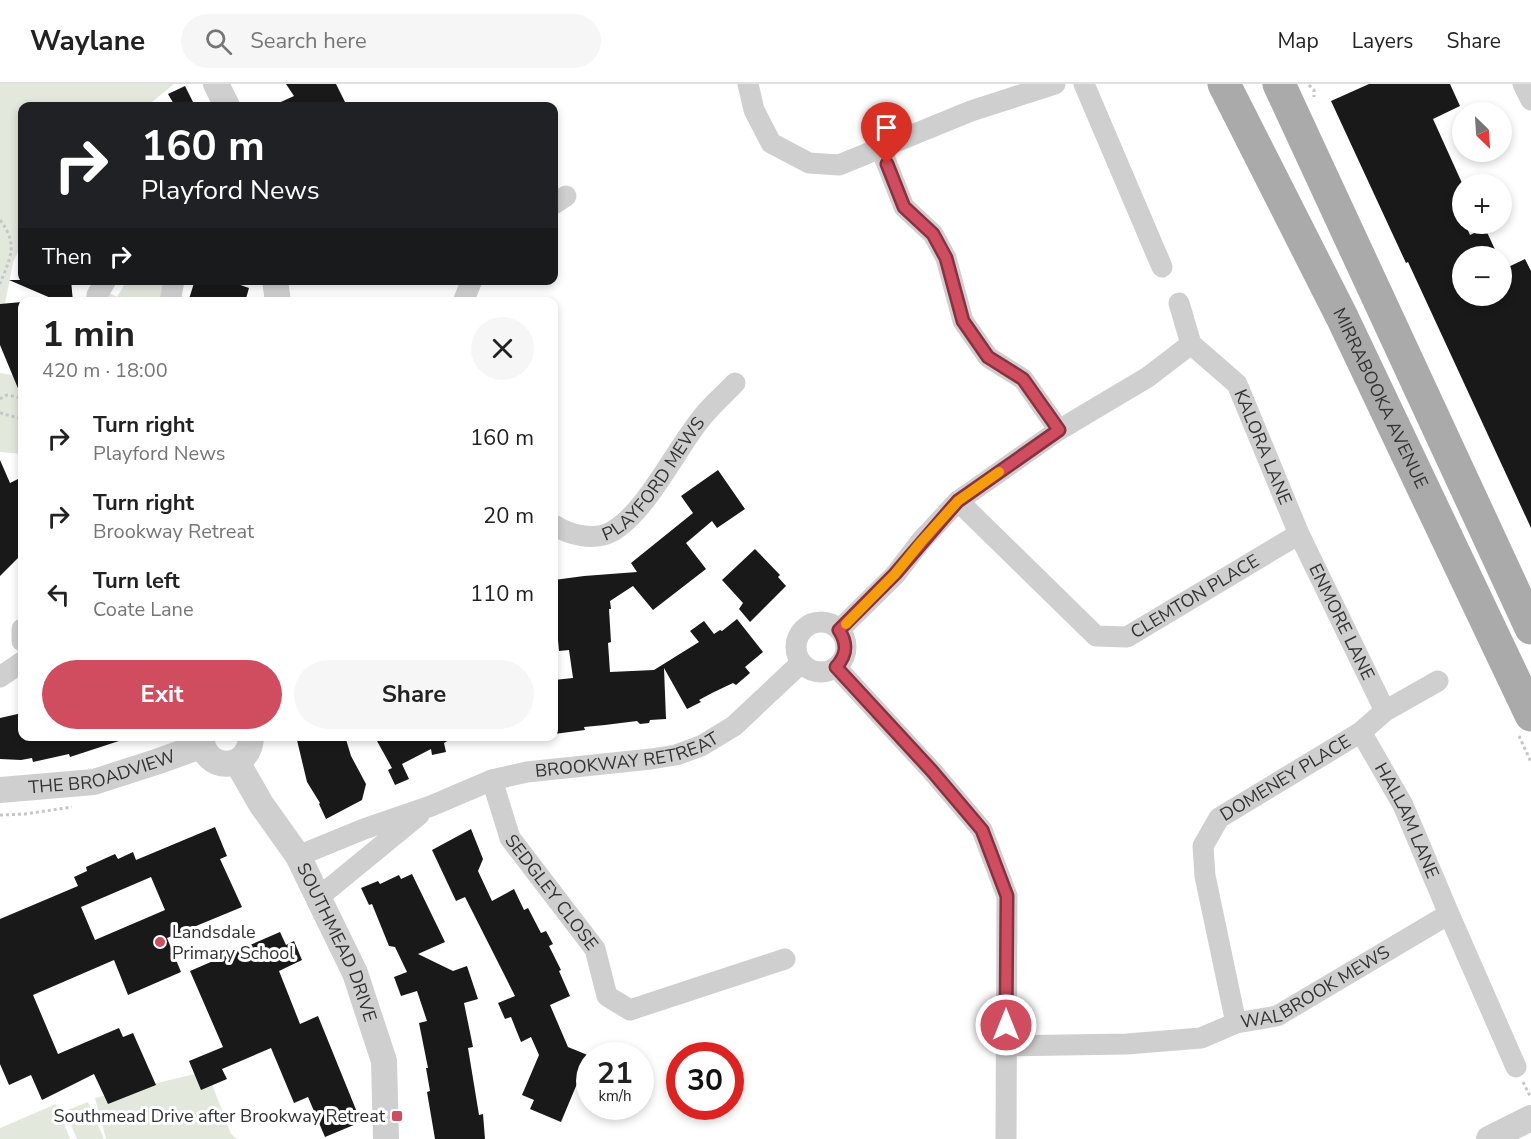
<!DOCTYPE html>
<html lang="en">
<head>
<meta charset="utf-8">
<style>
  :root { --surface:#fff; --page:#f6f6f6; --text:#222; --muted:#767676; --line:#e0e0e0; --accent:#d04d5f }
  body { margin:0; font-family:"Nunito Sans",sans-serif; background:var(--page); color:var(--text); height:100vh; display:flex; flex-direction:column; font-size:22px; white-space:nowrap }
  * { box-sizing:border-box; margin:0 }
  p { font-size:20px; color:var(--muted) }
  .icon { flex:none; width:33px; height:33px; fill:none; stroke:currentColor; stroke-width:2; stroke-linecap:round; stroke-linejoin:round }
  .map { position:relative; flex:1; overflow:hidden }
  .details { position:absolute; left:18px; top:213px; width:540px; height:444px; display:flex; flex-direction:column; background:var(--surface); border-radius:12px; box-shadow:0 3px 9px #0003 }
  .details>* { flex:none }
  .banner { position:absolute; left:18px; top:18px; width:540px; height:183px; border-radius:12px; box-shadow:0 3px 9px #0003; background:#202124; color:#fff; overflow:hidden }
  .needle { width:39px; rotate:155deg }
  .controls { position:absolute; left:1452px; top:18px; display:grid; gap:12px }
  .controls a { display:grid; place-items:center; width:60px; height:60px; border-radius:50%; background:var(--surface); box-shadow:0 3px 9px #0003; font-size:30px }
  .speed { position:absolute; left:576px; top:958px; display:flex; gap:12px; font-size:30px; font-weight:700; text-align:center }
  .speed>* { display:grid; place-content:center; width:78px; height:78px; border-radius:50%; background:var(--surface); box-shadow:0 3px 9px #0003; line-height:1 }
  .speed small { font-size:15px; font-weight:400 }
  .speed .limit { border:9px solid #d22; background:#fff; color:#111 }
  .pin { position:absolute; display:grid; place-items:center; width:51px; height:51px; color:#fff; margin:-62px -26px; border-radius:50% 50% 50% 0; rotate:-45deg; box-shadow:0 0 6px #0007 }
  .pin .icon { rotate:45deg }
  .me { position:absolute; width:66px; margin:-33px; rotate:0deg; stroke-linejoin:round; filter:drop-shadow(0 0 4px #0008) }
  .turn { display:flex; align-items:center; gap:21px; height:126px; padding:0 24px; font-size:27px }
  .turn .icon { width:78px; height:78px; stroke-width:2.5 }
  .turn b { display:block; font-size:42px; line-height:51px }
  .then { display:flex; align-items:center; height:57px; padding:0 24px; background:#0003; gap:12px; font-size:22px }
  .round { display:grid; place-items:center; flex:none; width:63px; height:63px; border-radius:32px; background:var(--page) }
  .overview { display:flex; align-items:center; justify-content:space-between; height:102px; padding:0 24px }
  h1 { font-size:36px; font-weight:700; line-height:45px }
  .primary-button { display:flex; gap:12px; margin-top:auto; padding:12px 24px }
  .primary-button a { flex:1; height:69px; border-radius:36px; background:var(--accent); color:#fff; font-size:24px; font-weight:700; line-height:69px; text-align:center }
  .primary-button a+a { background:var(--page); color:var(--text) }
  ul { padding:0; list-style:none }
  li { display:flex; align-items:center; gap:18px; height:78px; padding:0 24px }
  li div { flex:1 }
  li b { display:block; font-size:22px }
  li em { font-style:normal }
  header { display:flex; align-items:center; gap:36px; box-sizing:border-box; height:84px; padding:0 30px; background:var(--surface); border-bottom:2px solid var(--line) }
  header strong { font-size:28px }
  nav { display:flex; gap:33px; margin-inline-start:auto; font-size:21px }
  .search { width:420px; height:54px; background:var(--page); display:flex; align-items:center; gap:15px; box-sizing:border-box; padding:0 21px; border-radius:33px; color:var(--muted); font-size:22px }
  .map>svg:first-child { display:block }
  .green { fill:#e3e8dd }
  .building { fill:#191919; fill-rule:evenodd }
  .lines { fill:none; stroke-linecap:round; stroke-linejoin:round }
  .path { stroke:#c6c6c6; stroke-width:3; stroke-dasharray:3 3; stroke-linecap:butt }
  .minor { stroke:#cfcfcf; stroke-width:21 }
  .tertiary { stroke:#cfcfcf; stroke-width:26 }
  .primary { stroke:#aaa; stroke-width:33 }
  .route-casing { stroke:#87323e; stroke-width:15 }
  .route { stroke:#d04d5f; stroke-width:10 }
  .slow { stroke:#f59e0b; stroke-width:10 }
  .poi-dot { fill:#d04d5f; stroke:#fff; stroke-width:2 }
  .labels { text-anchor:middle; stroke-width:6; stroke-linejoin:round; paint-order:stroke }
  .street-label { font-size:18px; fill:#323232; stroke:#fff }
  .poi-label { font-size:18px; fill:#323232; stroke:#fff; text-anchor:start }
</style>
</head>
<body>
<header>
<strong>Waylane</strong>
<div class="search"><svg class="icon" aria-label="search" viewBox="0 0 24 24"><circle cx="10" cy="10" r="6"/><path d="M15 15l6 6"/></svg>Search here</div>
<nav><a>Map</a><a>Layers</a><a>Share</a></nav>
</header>
<div class="map">
<svg width="1531" height="1055" viewBox="0 0 1531 1055">
  <rect width="100%" height="100%" fill="#fff"/>
  <g class="green">
    <polygon points="0,0 174,0 147,22 22,22 22,160 13,178 0,246"/>
    <polygon points="127,197 163,197 160,217 101,218 106,207 117,213"/>
    <polygon points="0,289 22,293 22,370 0,368"/>
    <polygon points="207,987 231,1050 237,1055 106,1055 95,1014"/>
    <polygon points="88,1018 104,1055 77,1055 65,1027"/>
    <polygon points="56,1020 70,1055 0,1055 0,1044"/>
  </g>
  <g class="building">
    <polygon points="286,0 336,0 347,22 272,22 294,12"/>
    <polygon points="1369,0 1450,0 1460,22 1433,35 1462,99 1462,140 1465,140 1470,151 1485,144 1498,172 1462,172 1462,212 1502,212 1502,186 1525,175 1531,187 1531,444 1408,178 1406,179 1331,17"/>
    <polygon points="185,2 195,22 175,22 168,10"/>
    <polygon points="9,196 71,196 73,218 60,218"/>
    <polygon points="195,196 226,196 249,204 245,218 188,218"/>
    <polygon points="22,218 22,314 0,261 0,220"/>
    <polygon points="0,376 10,399 22,393 22,470 0,492"/>
    <polygon points="718,386 745,425 717,444 712,437 686,459 706,485 653,526 633,502 610,517 611,525 609,525 611,558 608,559 610,588 654,586 699,558 690,547 704,537 714,550 720,546 722,547 737,535 763,568 745,583 750,589 736,601 733,599 712,609 699,616 701,618 687,625 664,584 666,635 650,636 649,639 640,640 637,637 605,641 584,643 585,646 554,650 554,596 573,594 569,566 559,567 558,556 554,557 554,496 584,492 637,488 631,479 693,429 681,412"/>
    <polygon points="755,465 780,491 778,493 786,502 750,538 739,525 743,519 722,496"/>
    <polygon points="22,629 22,652 125,652 125,655 70,673 69,670 33,678 32,674 21,676 0,675 0,634"/>
    <polygon points="296,652 345,652 351,672 366,700 362,716 326,735 319,720 320,719 307,698"/>
    <polygon points="385,652 456,652 444,659 446,668 432,671 431,665 402,680 409,695 395,701 388,686 392,684 377,657"/>
    <path d="M 215,743 L 227,772 L 220,775 L 242,823 L 167,854 L 181,888 L 128,911 L 114,876 L 33,911 L 58,970 L 119,944 L 123,953 L 133,949 L 156,1001 L 108,1020 L 94,990 L 42,1016 L 31,991 L 9,1001 L 0,980 L 0,835 L 78,802 L 74,793 L 87,787 L 86,783 L 115,770 L 118,775 L 133,768 L 136,776 ZM 151,793 L 165,826 L 95,856 L 81,823 Z"/>
    <polygon points="471,745 483,775 478,787 492,817 514,805 524,826 528,824 541,849 546,847 553,860 549,862 561,886 559,887 570,912 550,921 568,963 590,972 590,978 582,996 579,995 561,1038 530,1025 534,1016 522,1011 539,971 531,953 521,958 511,933 505,935 498,919 515,912 465,813 456,817 432,766"/>
    <polygon points="412,790 445,858 418,870 453,887 467,882 478,915 464,919 473,963 468,964 479,1031 483,1030 485,1055 435,1055 427,1008 430,1007 426,984 428,984 419,939 427,937 417,907 401,912 394,893 407,888 395,863 389,862 372,820 369,821 361,804 378,797 380,800 399,791 401,795"/>
    <polygon points="280,848 286,861 294,857 302,876 279,887 300,940 318,932 361,1038 325,1053 308,1013 294,1019 271,964 222,985 227,995 201,1006 189,977 223,963 190,887"/>
  </g>
  <g class="lines">
    <g class="path">
      <polyline points="1309,1 1314,6 1314,13"/>
      <path d="M 0,136 C 19,161 10,174 0,200"/>
      <polyline points="0,315 7,311 22,314"/>
      <polyline points="0,329 22,335"/>
      <polyline points="1519,652 1531,678"/>
      <polyline points="0,731 25,730 72,723"/>
      <polyline points="1523,998 1531,1014"/>
    </g>
    <g class="minor">
      <polyline points="748,0 754,26 771,59 809,79 839,81 971,27 1055,0"/>
      <polyline points="1084,0 1162,183"/>
      <polyline points="1523,0 1531,16"/>
      <polyline points="881,65 904,123 933,150 946,174 963,237 988,273 1023,295 1059,346"/>
      <polyline points="554,120 566,112"/>
      <polyline points="97,218 97,211 106,196"/>
      <polyline points="170,218 174,196"/>
      <polyline points="463,218 472,196"/>
      <path id="s1" d="M 1191,260 L 1237,300 L 1299,450 L 1385,627"/>
      <path id="s2" d="M 958,417 L 1096,552 L 1127,553 L 1299,450"/>
      <path id="s3" d="M 554,441 C 569,451 594,457 611,448 C 645,430 675,367 700,336 C 710,322 724,311 735,299"/>
      <circle cx="821" cy="563" r="25"/>
      <polyline points="22,545 22,557"/>
      <polyline points="839,546 895,491 921,457 958,417 1059,346 1148,293 1191,260 1179,219"/>
      <polyline points="836,583 932,687 982,746 1007,812 1006,1055"/>
      <polyline points="0,593 22,578"/>
      <path id="s4" d="M 1361,648 L 1403,721 L 1449,830"/>
      <path id="s5" d="M 492,696 L 510,754 L 595,865 L 607,912 L 630,926 L 785,875"/>
      <path id="s6" d="M 298,772 L 364,745 L 431,722 L 492,696 L 527,688 L 651,675 L 676,671 L 701,662 L 734,642 L 801,579"/>
      <polyline points="319,813 419,731"/>
      <path id="s7" d="M 1236,939 L 1205,792 L 1203,762 L 1219,734 L 1361,648 L 1385,627 L 1438,597"/>
      <path id="s8" d="M 1006,962 L 1127,960 L 1201,954 L 1236,939 L 1277,932 L 1449,830 L 1516,983"/>
    </g>
    <g class="tertiary">
      <polyline points="216,0 227,22"/>
      <polyline points="275,196 278,218"/>
      <path d="M 201,652 C 203,690 251,688 251,652"/>
      <path id="s9" d="M 237,678 L 261,720 L 298,772 L 355,889 L 384,977 L 386,1055"/>
      <path id="s10" d="M 0,706 L 94,698 L 156,678 L 201,662"/>
      <polyline points="1489,1055 1531,1034"/>
    </g>
    <g class="primary">
      <path id="s11" d="M 1224,0 L 1342,233 L 1531,631"/>
      <polyline points="1279,0 1531,544"/>
    </g>
  </g>
  <g class="lines">
    <g class="route-casing">
      <path id="route" d="M 887,80 L 904,123 L 933,150 L 946,174 L 963,237 L 988,273 L 1023,295 L 1059,346 L 958,417 L 950,426 L 895,490 L 839,546 C 848,560 847,571 836,583 L 932,687 L 982,746 L 1007,812 L 1006,941"/>
    </g>
    <use href="#route" class="route"/>
    <polyline class="slow" points="846,540 895,490 921,458 958,417 999,388"/>
  </g>
  <g class="poi-dot">
    <circle cx="160" cy="858" r="6"/>
    <rect x="391" y="1026" width="12" height="12" rx="3"/>
  </g>
  <g class="labels">
    <g class="street-label">
      <text dy="6" stroke="none"><textPath href="#s11" startOffset="351">MIRRABOOKA AVENUE</textPath></text>
      <text dy="6" stroke="none"><textPath href="#s1" startOffset="129">KALORA LANE</textPath></text>
      <text dy="6" stroke="none"><textPath href="#s3" startOffset="128">PLAYFORD MEWS</textPath></text>
      <text dy="6" stroke="none"><textPath href="#s2" startOffset="303">CLEMTON PLACE</textPath></text>
      <text dy="6" stroke="none"><textPath href="#s1" startOffset="321">ENMORE LANE</textPath></text>
      <text dy="6" stroke="none"><textPath href="#s6" startOffset="346">BROOKWAY RETREAT</textPath></text>
      <text dy="6" stroke="none"><textPath href="#s10" startOffset="104">THE BROADVIEW</textPath></text>
      <text dy="6" stroke="none"><textPath href="#s7" startOffset="290">DOMENEY PLACE</textPath></text>
      <text dy="6" stroke="none"><textPath href="#s4" startOffset="100">HALLAM LANE</textPath></text>
      <text dy="6" stroke="none"><textPath href="#s5" startOffset="129">SEDGLEY CLOSE</textPath></text>
      <text dy="6" stroke="none"><textPath href="#s9" startOffset="207">SOUTHMEAD DRIVE</textPath></text>
      <text dy="6" stroke="none"><textPath href="#s8" startOffset="321">WALBROOK MEWS</textPath></text>
    </g>
    <g class="poi-label">
      <text x="172" y="854">Landsdale<tspan x="172" dy="21">Primary School</tspan></text>
      <text x="385" y="1038" text-anchor="end">Southmead Drive after Brookway Retreat</text>
    </g>
  </g>
</svg>
<div class="controls">
<a><svg class="needle" viewBox="-14 -14 28 28"><path d="M0-13l5 13h-10z" fill="#e53935"/><path d="M0 13l5-13h-10z" fill="#767676"/></svg></a>
<a>+</a>
<a>−</a>
</div>
<div class="speed"><div>21<small>km/h</small></div><div class="limit">30</div></div>
<div class="pin" style="left:887px;top:80px;background:#d93025"><svg class="icon" aria-label="arrive" viewBox="0 0 24 24"><path d="M6 21V4h12l-3 4 3 4H6"/></svg></div>
<svg class="me" style="left:1006px;top:941px" viewBox="-20 -20 40 40"><circle r="17" fill="#d04d5f" stroke="#fff" stroke-width="3"/><path d="M0-11L8 9 0 5-8 9z" fill="#fff"/></svg>
<div class="banner">
<div class="turn"><svg class="icon" aria-label="right" viewBox="0 0 24 24"><path d="M7 20v-9h11M14 6l5 5-5 5"/></svg><div><b>160 m</b>Playford News</div></div>
<div class="then">Then<svg class="icon" aria-label="right" viewBox="0 0 24 24"><path d="M7 20v-9h11M14 6l5 5-5 5"/></svg></div>
</div>
<section class="details">
<div class="overview"><div><h1>1 min</h1><p>420 m · 18:00</p></div><a class="round"><svg class="icon" aria-label="close" viewBox="0 0 24 24"><path d="M6 6l12 12M18 6L6 18"/></svg></a></div>
<ul>
<li><svg class="icon" aria-label="right" viewBox="0 0 24 24"><path d="M7 20v-9h11M14 6l5 5-5 5"/></svg><div><b>Turn right</b><p>Playford News</p></div><em>160 m</em></li>
<li><svg class="icon" aria-label="right" viewBox="0 0 24 24"><path d="M7 20v-9h11M14 6l5 5-5 5"/></svg><div><b>Turn right</b><p>Brookway Retreat</p></div><em>20 m</em></li>
<li><svg class="icon" aria-label="left" viewBox="0 0 24 24"><path d="M17 20v-9H6M10 6l-5 5 5 5"/></svg><div><b>Turn left</b><p>Coate Lane</p></div><em>110 m</em></li>
</ul>
<div class="primary-button"><a>Exit</a><a>Share</a></div>
</section>
</div>
</body>
</html>
